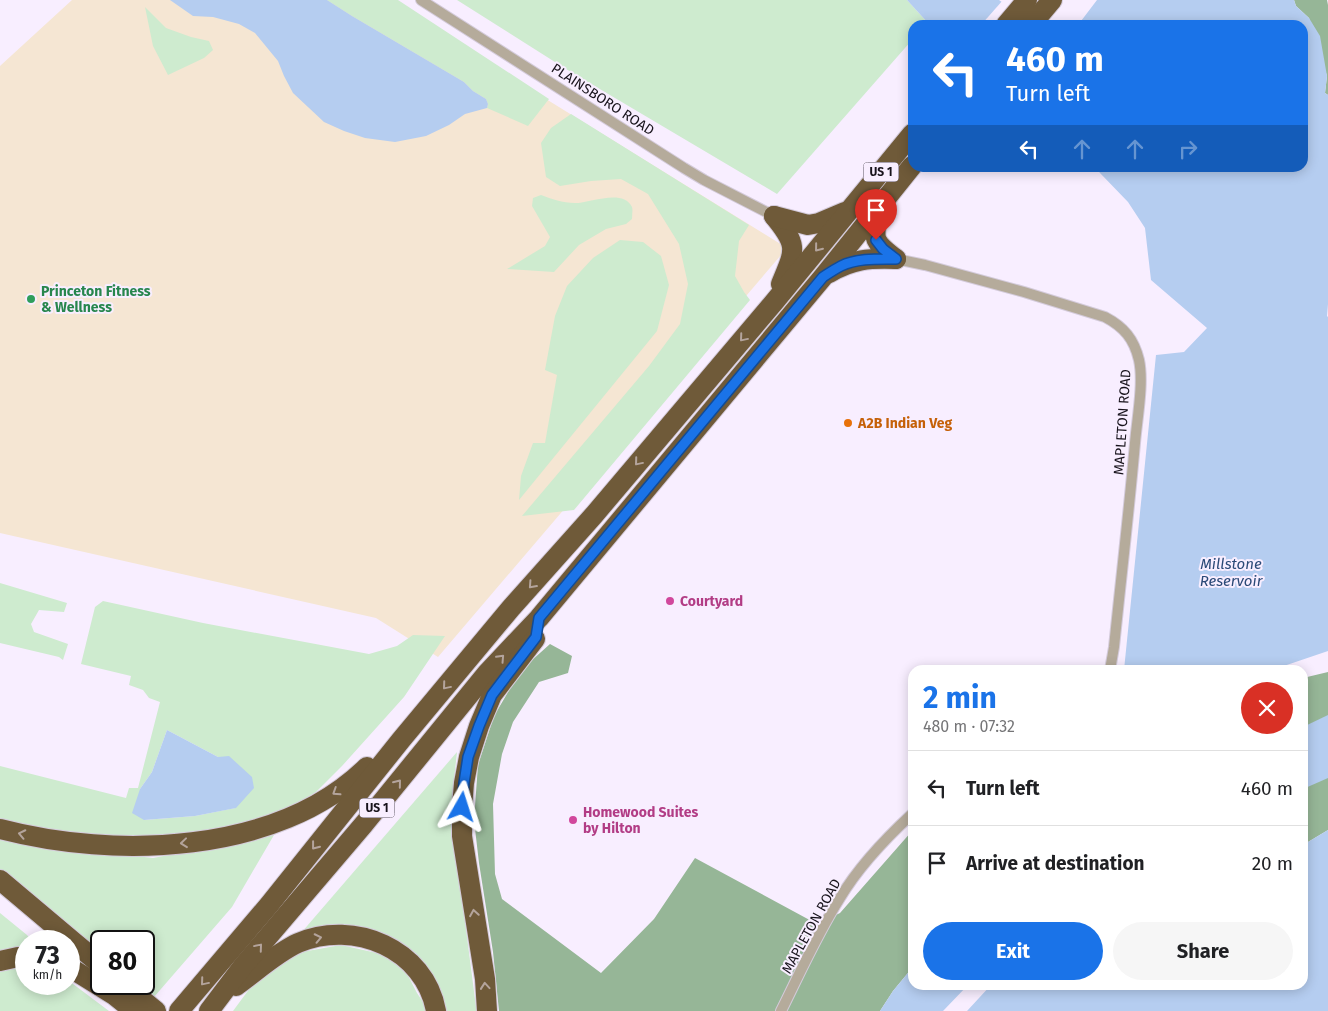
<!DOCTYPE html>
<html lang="en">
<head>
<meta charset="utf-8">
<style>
  :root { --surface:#fff; --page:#f6f6f6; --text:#202124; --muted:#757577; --line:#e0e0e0; --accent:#1a73e8 }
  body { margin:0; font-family:"Fira Sans",sans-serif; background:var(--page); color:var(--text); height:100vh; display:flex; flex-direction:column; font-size:19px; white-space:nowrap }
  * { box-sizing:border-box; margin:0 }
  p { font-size:16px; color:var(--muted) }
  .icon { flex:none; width:28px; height:28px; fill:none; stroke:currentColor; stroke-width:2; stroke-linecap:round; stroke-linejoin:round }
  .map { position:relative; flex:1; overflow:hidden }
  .drawer { position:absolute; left:908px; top:665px; width:400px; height:325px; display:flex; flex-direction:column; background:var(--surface); border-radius:15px; box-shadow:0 2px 12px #0003 }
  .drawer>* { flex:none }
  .banner { position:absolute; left:908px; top:20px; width:400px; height:152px; border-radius:15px; box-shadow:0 2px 12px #0003; background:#1a73e8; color:#fff; overflow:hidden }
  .speed { position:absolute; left:15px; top:930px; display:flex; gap:10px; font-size:25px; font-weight:700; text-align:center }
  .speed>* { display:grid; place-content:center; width:65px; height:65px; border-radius:50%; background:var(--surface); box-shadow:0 2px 12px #0003; line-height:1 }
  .speed small { font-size:12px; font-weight:400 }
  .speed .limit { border:2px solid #111; border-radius:8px; background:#fff; color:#111 }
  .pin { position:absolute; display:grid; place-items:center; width:42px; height:42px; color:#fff; margin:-51px -21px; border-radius:50% 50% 50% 0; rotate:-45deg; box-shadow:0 0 5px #0007 }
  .pin .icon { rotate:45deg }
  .me { position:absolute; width:55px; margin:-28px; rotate:6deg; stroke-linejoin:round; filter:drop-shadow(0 0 4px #0008) }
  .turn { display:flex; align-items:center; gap:18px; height:105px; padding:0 15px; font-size:22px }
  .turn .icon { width:65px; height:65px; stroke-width:2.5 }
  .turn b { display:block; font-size:35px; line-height:42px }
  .lanes { display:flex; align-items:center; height:48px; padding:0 15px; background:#0003; justify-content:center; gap:25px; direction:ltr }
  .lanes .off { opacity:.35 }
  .round { display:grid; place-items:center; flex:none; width:52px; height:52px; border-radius:26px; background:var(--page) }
  .headline { display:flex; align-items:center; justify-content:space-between; height:85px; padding:0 15px }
  h1 { font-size:30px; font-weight:700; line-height:38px; color:var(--accent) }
  .primary-button { display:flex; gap:10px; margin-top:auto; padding:10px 15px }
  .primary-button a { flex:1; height:58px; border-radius:30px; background:var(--accent); color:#fff; font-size:20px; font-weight:700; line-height:58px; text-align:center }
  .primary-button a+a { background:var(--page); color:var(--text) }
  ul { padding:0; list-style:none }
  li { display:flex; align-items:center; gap:15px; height:75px; padding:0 15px; border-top:1px solid var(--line) }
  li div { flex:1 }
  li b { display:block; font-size:19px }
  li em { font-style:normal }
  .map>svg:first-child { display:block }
  .medical { fill:#f5e6d3 }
  .green { fill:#ceebcf; fill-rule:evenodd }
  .forest { fill:#96b697 }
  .water { fill:#b5cdf0 }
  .pier { fill:#f8eeff }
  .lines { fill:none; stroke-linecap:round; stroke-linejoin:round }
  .street-casing { stroke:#d4cbdb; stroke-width:12 }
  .highway-casing { stroke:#d4cbdb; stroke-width:22 }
  .street { stroke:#b5ab9b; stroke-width:10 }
  .highway { stroke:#6f5a39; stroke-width:20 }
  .oneway { stroke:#b4a49c }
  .route-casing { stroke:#114b97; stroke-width:12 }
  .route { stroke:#1a73e8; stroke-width:9 }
  .leisure-dot { fill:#2e9e5b; stroke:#f8eeff; stroke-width:2 }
  .food-dot { fill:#e8710a; stroke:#f8eeff; stroke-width:2 }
  .hotel-dot { fill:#d1479c; stroke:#f8eeff; stroke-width:2 }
  .labels { text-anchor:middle; stroke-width:4; stroke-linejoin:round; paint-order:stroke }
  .shield { fill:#f8eeff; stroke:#5b5560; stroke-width:1 }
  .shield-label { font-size:12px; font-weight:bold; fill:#18131c }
  .street-label { font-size:14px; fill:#18131c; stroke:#f8eeff }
  .leisure-label { font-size:14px; font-weight:bold; fill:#27864d; stroke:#f8eeff; text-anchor:start }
  .food-label { font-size:14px; font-weight:bold; fill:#c56008; stroke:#f8eeff; text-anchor:start }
  .hotel-label { font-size:14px; font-weight:bold; fill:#b23c85; stroke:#f8eeff; text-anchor:start }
  .water-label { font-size:15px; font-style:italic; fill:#2a4977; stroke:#f8eeff }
</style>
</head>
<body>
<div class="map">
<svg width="1328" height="1011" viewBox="0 0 1328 1011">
  <rect width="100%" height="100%" fill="#f8eeff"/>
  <polygon class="medical" points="72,0 386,0 787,248 438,657 376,618 0,533 0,66"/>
  <g class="green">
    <polygon points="327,0 398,0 549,99 528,126 487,108 488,104 486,99 473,91 464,82 352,16"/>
    <polygon points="457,0 907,0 928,23 926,25 912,25 912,40 777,194 566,69"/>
    <polygon points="145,7 166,28 191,37 209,41 213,50 204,58 168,75 153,46"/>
    <polygon points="571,114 749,225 739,241 735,276 744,292 750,300 574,510 522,516 649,366 680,324 688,284 679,244 648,194 621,179 591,181 560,186 546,177 541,143 551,128"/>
    <path d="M 541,195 C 552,199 562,203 575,203 C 590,203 623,188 632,207 C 633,210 632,215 632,219 L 626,224 L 606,229 L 579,245 L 554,272 L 507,269 L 545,246 L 550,237 L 532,206 L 533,198 Z"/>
    <polygon points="620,240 643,242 661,256 669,285 657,331 519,500 521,476 533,443 545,443 557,375 545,370 555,316 567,286 593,258"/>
    <polygon points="0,583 67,603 64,612 39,610 31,624 34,632 68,644 63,660 59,657 0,643"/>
    <path d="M 103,601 L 203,623 L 369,654 L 397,646 L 413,635 L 445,636 L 404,697 L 342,766 L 316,792 L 285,811 L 246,825 L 180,835 L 126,838 L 50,832 L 0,821 L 0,766 L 126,798 L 129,788 L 138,788 L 160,702 L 149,698 L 143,690 L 129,685 L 131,676 L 81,664 L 95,607 ZM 167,730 L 218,757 L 235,808 L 195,816 L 144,820 L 140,789 L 152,772 Z"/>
    <polygon points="457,752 450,817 458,867 476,1007 476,1011 445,1011 432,973 392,939 295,940"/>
    <polygon points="274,835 232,907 154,997 137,984 144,984 144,941 101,941 101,955 0,875 0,840 153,858"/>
    <polygon points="0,913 27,935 32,941 26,941 26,950 0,952"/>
    <polygon points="341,945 399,958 417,993 429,1011 233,1011 250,988 296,953"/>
    <polygon points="12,965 26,966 26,984 69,984 69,981 109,1011 0,1011 0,970"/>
  </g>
  <g class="forest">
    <polygon points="1294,0 1327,0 1328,5 1328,95 1325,93 1327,76 1309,18 1296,6"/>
    <polygon points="550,644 572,656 568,673 539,682 513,722 502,754 493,804 495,874 502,899 601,973 654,919 695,858 817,924 840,913 912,831 912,968 893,991 880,1011 499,1011 493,952 479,863 474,820 478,765 494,716 521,670"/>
    <polygon points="1328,672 1328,830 1308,842 1307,861 1303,868 1303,678"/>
  </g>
  <g class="water">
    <polygon points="170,0 327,0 352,16 464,82 473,91 486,99 488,104 487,108 465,114 449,125 426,136 395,142 365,138 344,131 324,122 293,93 284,76 278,61 255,33 239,24 213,17 193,16"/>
    <polygon points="907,0 999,0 1035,25 935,25 928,23"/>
    <polygon points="1097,0 1294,0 1296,6 1309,18 1320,36 1327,76 1325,93 1328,95 1328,304 1327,316 1328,317 1328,651 1272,670 1124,670 1156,355 1184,352 1207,328 1151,280 1145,228 1128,202 1100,173 1096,168 1302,168 1302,25 1078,25"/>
    <polygon points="1328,715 1328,778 1303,789 1303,727"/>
    <polygon points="167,730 218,757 229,756 252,777 254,788 236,808 195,816 144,820 132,813 140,789 152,772"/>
    <polygon points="1328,830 1328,1011 967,1011 991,985 1302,985 1303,868 1307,861 1308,842"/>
    <polygon points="912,968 912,985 968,985 943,1011 880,1011 893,991"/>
  </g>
  <polygon class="pier" points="1003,0 1036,23 1037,25 981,25"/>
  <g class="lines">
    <g class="street-casing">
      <g id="street">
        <polyline points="421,0 684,168 704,180 774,216"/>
        <path d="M 896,259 L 925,265 L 1024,292 L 1105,317 C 1124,327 1134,339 1139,360 C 1144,383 1137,419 1135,443 C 1129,511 1121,579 1114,647 L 1110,670"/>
        <path d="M 781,1011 C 800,973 817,934 840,898 C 859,866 885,839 912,814"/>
      </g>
    </g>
    <g class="highway-casing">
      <g id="highway">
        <polyline points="1006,25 1027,0"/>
        <polyline points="1031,25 1052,0"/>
        <path d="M 879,208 C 874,239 870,239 896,259"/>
        <path d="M 774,216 C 799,246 795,250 781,284"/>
        <polyline points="774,216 808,225 819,223 845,212"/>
        <path d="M 829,273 C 853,259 869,258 896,259"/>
        <path d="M 0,829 C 114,859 277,855 367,767"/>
        <polyline points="0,880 101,965"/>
        <polyline points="0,961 18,957 26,957"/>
        <polyline points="69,967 114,995 134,1011"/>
        <polyline points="123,984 156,1011"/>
        <path d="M 236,986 C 256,972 276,953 298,943 C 354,919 425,949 436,1011"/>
        <polyline points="179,1011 269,905 401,740 511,608 594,515 775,301 912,134"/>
        <polyline points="209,1011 243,966 364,824 487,673 539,618 823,277 880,206 912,166"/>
        <polyline points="487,1011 485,979 462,836 462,807 464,783 469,757 479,726 492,695 535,639"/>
      </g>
    </g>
    <use href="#street" class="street"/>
    <use href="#highway" class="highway"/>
  </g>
  <defs><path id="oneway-chevron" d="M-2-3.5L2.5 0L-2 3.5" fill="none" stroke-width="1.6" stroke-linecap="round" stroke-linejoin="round" transform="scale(1.25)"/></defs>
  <g class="oneway">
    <use href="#oneway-chevron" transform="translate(818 248) rotate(129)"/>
    <use href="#oneway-chevron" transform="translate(743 338) rotate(130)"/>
    <use href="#oneway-chevron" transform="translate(638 462) rotate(130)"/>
    <use href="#oneway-chevron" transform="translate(532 585) rotate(132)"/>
    <use href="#oneway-chevron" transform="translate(501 658) rotate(-47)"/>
    <use href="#oneway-chevron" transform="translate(446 686) rotate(130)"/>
    <use href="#oneway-chevron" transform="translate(398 783) rotate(-51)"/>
    <use href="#oneway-chevron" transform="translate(336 792) rotate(147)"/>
    <use href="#oneway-chevron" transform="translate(22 834) rotate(-168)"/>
    <use href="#oneway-chevron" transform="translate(184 843) rotate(174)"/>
    <use href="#oneway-chevron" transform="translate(315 846) rotate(128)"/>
    <use href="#oneway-chevron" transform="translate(474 913) rotate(-99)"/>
    <use href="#oneway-chevron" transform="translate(318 938) rotate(-12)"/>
    <use href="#oneway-chevron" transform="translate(259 947) rotate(-50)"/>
    <use href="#oneway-chevron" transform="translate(204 982) rotate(130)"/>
    <use href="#oneway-chevron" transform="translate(485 986) rotate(-95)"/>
  </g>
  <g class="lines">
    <g class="route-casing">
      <path id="route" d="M 462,807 L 464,783 L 468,757 L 479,726 L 492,695 L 536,637 L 539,618 L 823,277 C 829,273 835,269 841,266 C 857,258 878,259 896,259 L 883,249 L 876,240"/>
    </g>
    <use href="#route" class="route"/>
  </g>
  <circle class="leisure-dot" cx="31" cy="299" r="5"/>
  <circle class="food-dot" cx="848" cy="423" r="5"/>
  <g class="hotel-dot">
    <circle cx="670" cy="601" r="5"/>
    <circle cx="573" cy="820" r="5"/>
  </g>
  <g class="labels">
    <g class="shield">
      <rect x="863.5" y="162.5" width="35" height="19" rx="4"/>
      <rect x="359.5" y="798.5" width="35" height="19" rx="4"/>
    </g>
    <g class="shield-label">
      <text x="881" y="176">US 1</text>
      <text x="377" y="812">US 1</text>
    </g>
    <g class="street-label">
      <text transform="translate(603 99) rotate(33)" y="5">PLAINSBORO ROAD</text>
      <text transform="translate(1122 422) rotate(-86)" y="5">MAPLETON ROAD</text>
      <text transform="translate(811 926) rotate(-61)" y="5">MAPLETON ROAD</text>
    </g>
    <g class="leisure-label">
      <text x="41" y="296">Princeton Fitness<tspan x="41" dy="16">&amp; Wellness</tspan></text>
    </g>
    <g class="food-label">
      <text x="858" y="428">A2B Indian Veg</text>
    </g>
    <g class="hotel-label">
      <text x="680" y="606">Courtyard</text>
      <text x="583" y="817">Homewood Suites<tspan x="583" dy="16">by Hilton</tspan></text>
    </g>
    <g class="water-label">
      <text x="1231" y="569">Millstone<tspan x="1231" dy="17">Reservoir</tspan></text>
    </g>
  </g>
</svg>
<div class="speed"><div>73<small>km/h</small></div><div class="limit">80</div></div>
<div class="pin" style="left:876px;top:240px;background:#d93025"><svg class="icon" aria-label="arrive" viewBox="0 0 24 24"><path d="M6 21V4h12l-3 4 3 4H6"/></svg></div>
<svg class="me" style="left:462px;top:807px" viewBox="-20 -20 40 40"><path d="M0-17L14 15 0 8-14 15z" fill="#1a73e8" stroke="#fff" stroke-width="4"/></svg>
<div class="banner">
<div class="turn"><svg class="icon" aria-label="left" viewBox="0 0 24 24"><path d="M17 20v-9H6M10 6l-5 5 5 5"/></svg><div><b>460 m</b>Turn left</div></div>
<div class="lanes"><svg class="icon" aria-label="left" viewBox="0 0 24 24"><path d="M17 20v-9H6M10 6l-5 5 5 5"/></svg><svg class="icon off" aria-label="ahead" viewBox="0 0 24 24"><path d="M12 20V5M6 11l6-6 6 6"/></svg><svg class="icon off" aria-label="ahead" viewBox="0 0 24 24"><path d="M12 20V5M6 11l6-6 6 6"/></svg><svg class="icon off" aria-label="right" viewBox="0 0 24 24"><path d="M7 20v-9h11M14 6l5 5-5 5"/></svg></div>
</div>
<section class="drawer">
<div class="headline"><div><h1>2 min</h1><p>480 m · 07:32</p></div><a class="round" style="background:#d93025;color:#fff"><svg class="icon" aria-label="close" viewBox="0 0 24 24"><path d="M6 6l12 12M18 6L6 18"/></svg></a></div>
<ul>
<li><svg class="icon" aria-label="left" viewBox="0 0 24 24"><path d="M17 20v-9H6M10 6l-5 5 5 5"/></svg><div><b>Turn left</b></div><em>460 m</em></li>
<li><svg class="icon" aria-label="arrive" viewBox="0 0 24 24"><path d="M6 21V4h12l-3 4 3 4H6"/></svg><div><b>Arrive at destination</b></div><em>20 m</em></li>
</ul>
<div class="primary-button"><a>Exit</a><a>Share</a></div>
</section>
</div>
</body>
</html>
